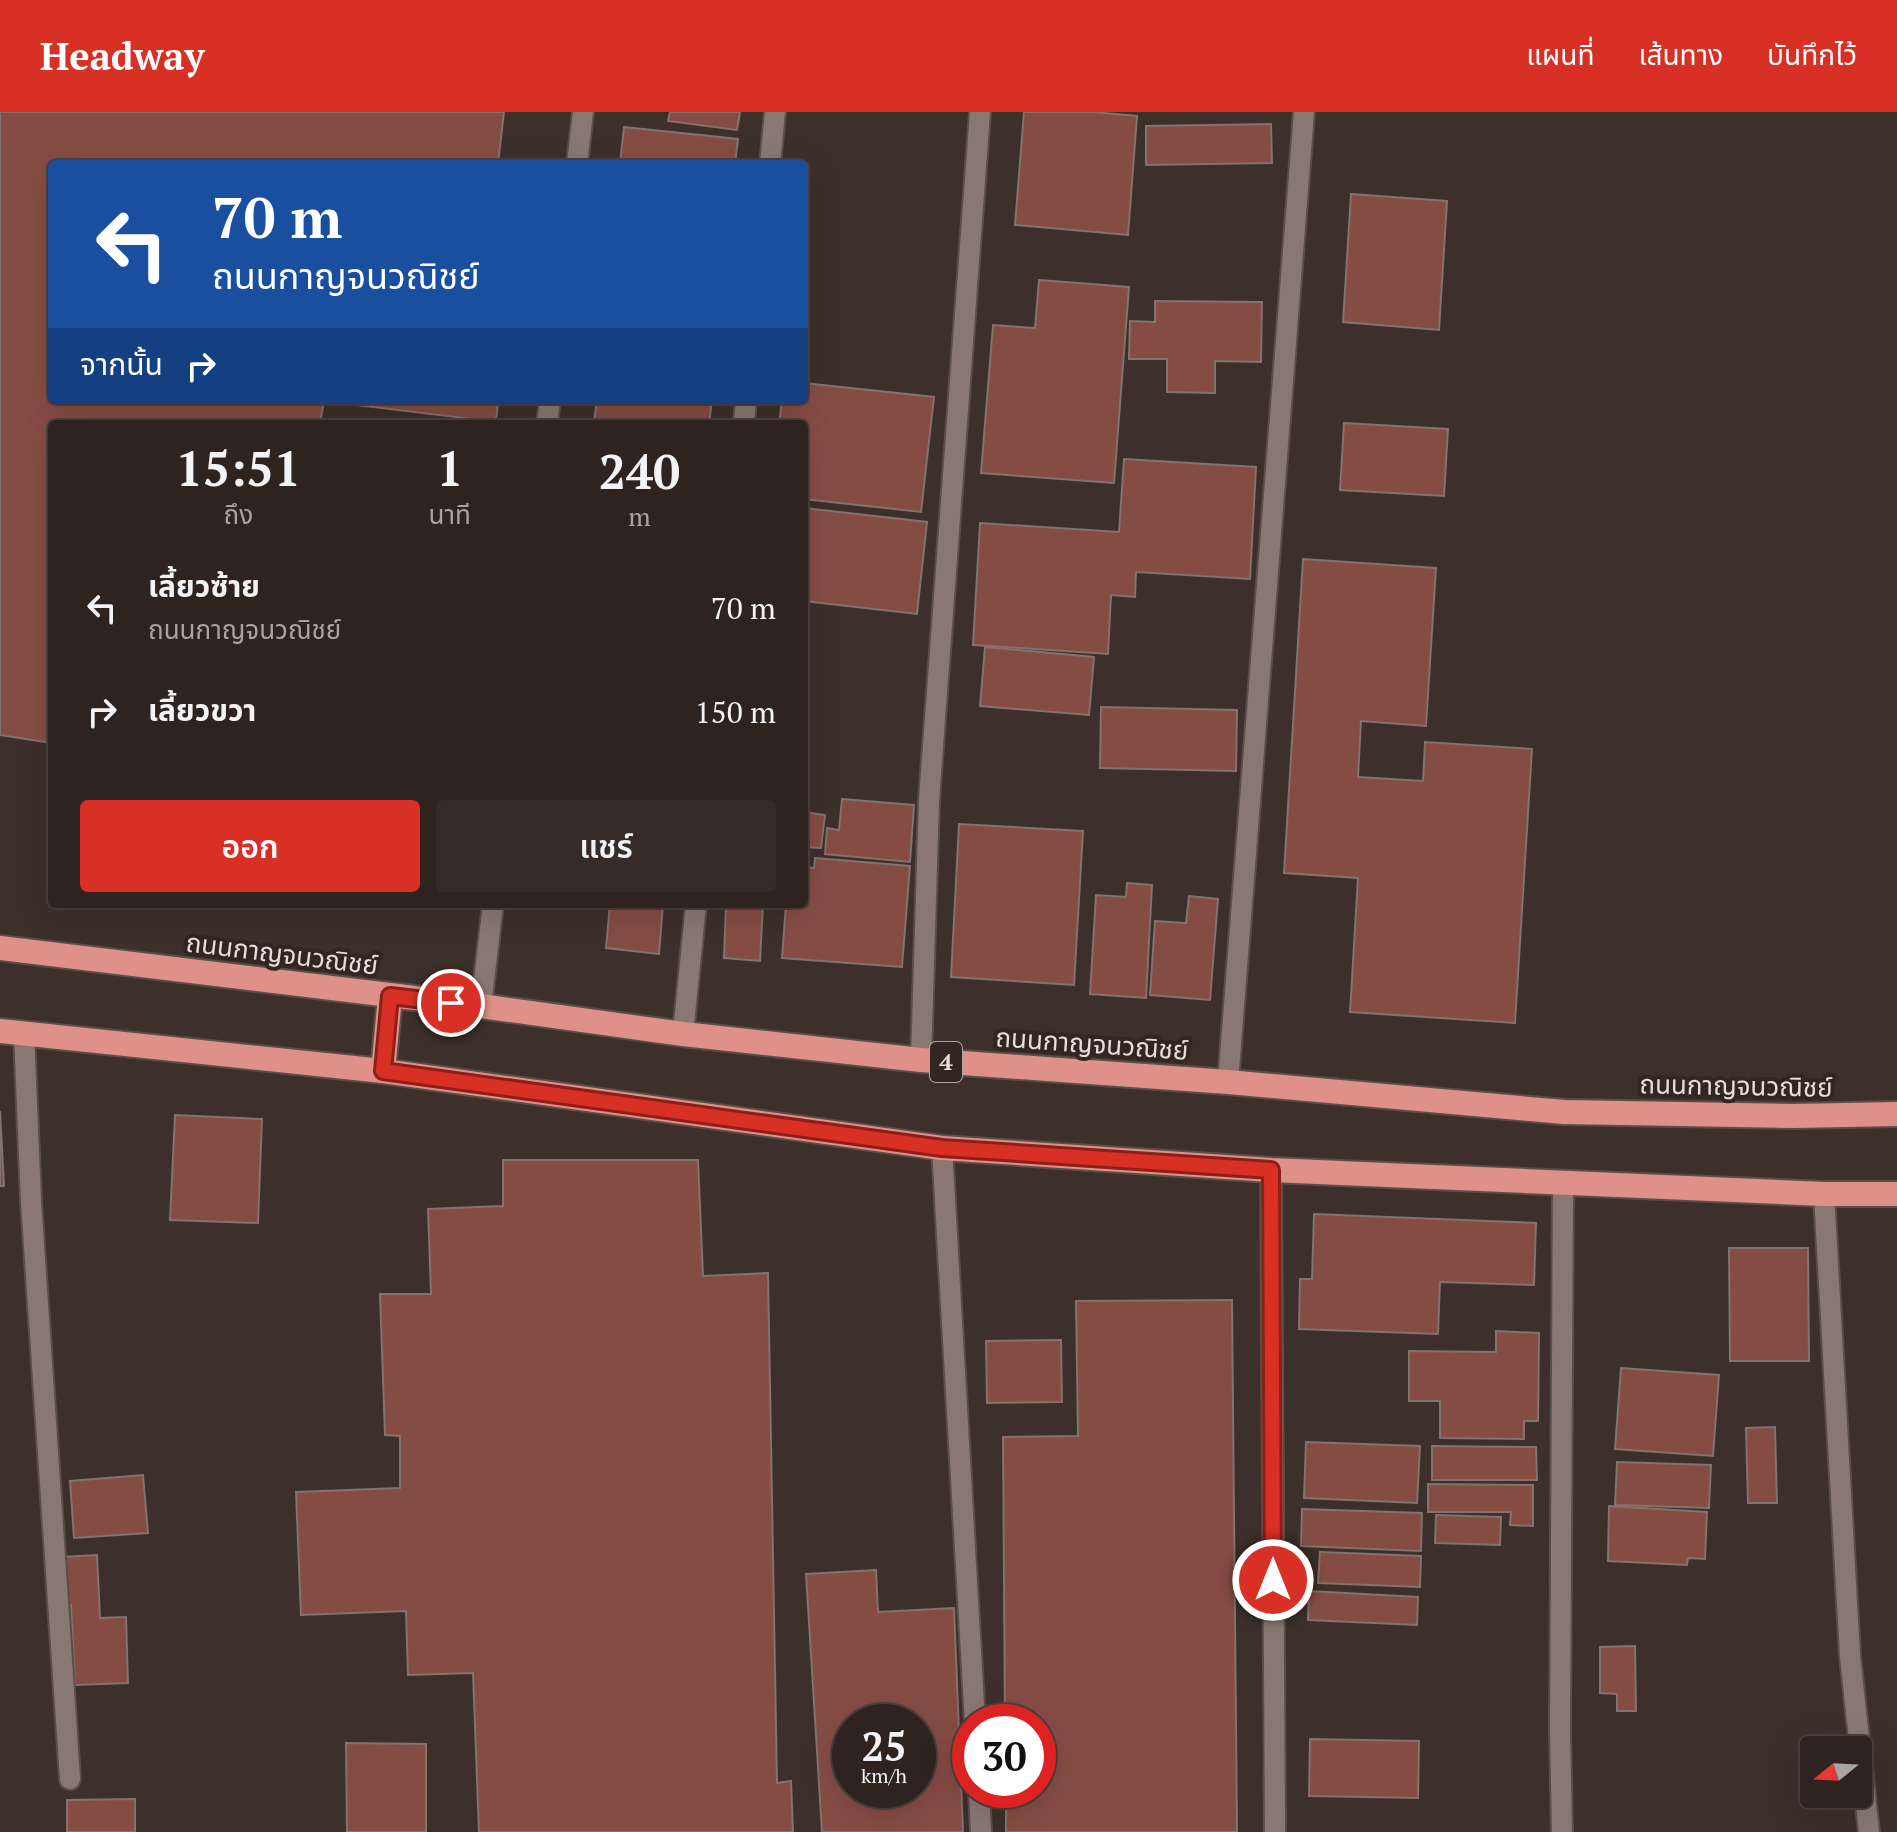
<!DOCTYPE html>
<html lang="th">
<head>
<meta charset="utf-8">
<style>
  :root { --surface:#2e231f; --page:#362b28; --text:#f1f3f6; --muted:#a7a4a4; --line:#49403d; --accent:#d93025 }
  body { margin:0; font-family:"PT Serif","Noto Sans Thai",serif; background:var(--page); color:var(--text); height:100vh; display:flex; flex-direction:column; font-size:30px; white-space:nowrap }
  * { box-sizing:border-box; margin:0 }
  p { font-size:26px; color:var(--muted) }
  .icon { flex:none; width:44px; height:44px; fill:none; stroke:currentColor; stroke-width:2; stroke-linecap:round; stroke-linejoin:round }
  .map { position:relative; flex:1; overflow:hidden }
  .panel { position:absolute; left:48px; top:308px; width:760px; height:488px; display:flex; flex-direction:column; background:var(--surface); border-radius:8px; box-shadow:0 8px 32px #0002,0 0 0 2px var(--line) }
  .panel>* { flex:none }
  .banner { position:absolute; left:48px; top:48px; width:760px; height:244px; border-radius:8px; box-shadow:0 8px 32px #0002,0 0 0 2px var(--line); background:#1a4fa0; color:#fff; overflow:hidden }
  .needle { width:52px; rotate:252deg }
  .fabs { position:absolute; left:1800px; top:1624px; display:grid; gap:16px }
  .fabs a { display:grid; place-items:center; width:72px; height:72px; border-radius:8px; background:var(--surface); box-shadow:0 8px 32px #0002,0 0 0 2px var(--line); font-size:40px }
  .speed { position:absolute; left:832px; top:1592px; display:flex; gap:16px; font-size:40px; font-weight:700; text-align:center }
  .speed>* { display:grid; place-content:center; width:104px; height:104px; border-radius:50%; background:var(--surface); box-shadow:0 8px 32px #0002,0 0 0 2px var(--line); line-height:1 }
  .speed small { font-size:20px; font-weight:400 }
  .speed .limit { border:12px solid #d22; background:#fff; color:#111 }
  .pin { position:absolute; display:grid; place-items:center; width:68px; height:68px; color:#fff; margin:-34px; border:4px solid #fff; border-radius:50%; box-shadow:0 2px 8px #0007 }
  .me { position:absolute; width:88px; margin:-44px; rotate:0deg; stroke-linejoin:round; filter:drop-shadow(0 0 6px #0008) }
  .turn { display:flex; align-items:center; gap:28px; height:168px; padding:0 32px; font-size:36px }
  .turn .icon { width:104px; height:104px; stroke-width:2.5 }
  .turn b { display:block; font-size:56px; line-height:68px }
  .then { display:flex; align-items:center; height:76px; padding:0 32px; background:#0003; gap:16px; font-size:30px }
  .eta { display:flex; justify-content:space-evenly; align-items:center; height:136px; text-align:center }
  .eta b { font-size:48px; font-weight:600; line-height:56px }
  .cta { display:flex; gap:16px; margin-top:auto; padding:16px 32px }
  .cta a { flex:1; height:92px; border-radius:8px; background:var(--accent); color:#fff; font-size:32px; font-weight:600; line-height:92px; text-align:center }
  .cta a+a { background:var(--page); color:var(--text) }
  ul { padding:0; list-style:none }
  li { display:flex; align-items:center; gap:24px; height:104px; padding:0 32px }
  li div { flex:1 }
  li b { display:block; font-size:30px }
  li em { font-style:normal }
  header { display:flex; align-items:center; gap:48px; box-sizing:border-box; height:112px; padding:0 40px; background:var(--accent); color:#fff }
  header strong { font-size:38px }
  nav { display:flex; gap:44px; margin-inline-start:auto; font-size:28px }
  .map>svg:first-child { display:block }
  .building { fill:#854c44; stroke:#83726f; stroke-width:2; fill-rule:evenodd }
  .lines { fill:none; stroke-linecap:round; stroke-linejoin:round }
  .minor-casing { stroke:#5a4e4a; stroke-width:24 }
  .highway-casing { stroke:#5a4e4a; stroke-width:28 }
  .minor { stroke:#897872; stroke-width:20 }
  .highway { stroke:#df9189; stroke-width:24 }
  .route-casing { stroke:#8d1f18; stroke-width:20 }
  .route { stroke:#d93025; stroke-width:14 }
  .labels { text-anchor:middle; stroke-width:8; stroke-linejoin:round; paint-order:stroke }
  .shield { fill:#332520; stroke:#b1a6a2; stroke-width:2 }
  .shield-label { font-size:24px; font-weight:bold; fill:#e7ddda }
  .street-label { font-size:26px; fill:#e7ddda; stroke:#332520 }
</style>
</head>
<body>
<header>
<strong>Headway</strong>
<nav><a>แผนที่</a><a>เส้นทาง</a><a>บันทึกไว้</a></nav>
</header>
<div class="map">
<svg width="1897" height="1720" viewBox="0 0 1897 1720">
  <rect width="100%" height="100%" fill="#3d2f29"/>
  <g class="building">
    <polygon points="0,0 504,0 498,52 52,52 52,288 498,288 496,310 324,289 320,312 52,312 52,631 0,623"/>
    <polygon points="670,0 740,0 737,18 668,9"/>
    <polygon points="1024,0 1093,0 1137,4 1128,123 1015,113"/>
    <polygon points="1271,12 1272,51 1146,53 1146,14"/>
    <polygon points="624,15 738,27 735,52 620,52"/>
    <polygon points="1351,82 1447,89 1439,218 1343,210"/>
    <polygon points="1039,168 1129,175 1114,371 981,361 993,213 1035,216"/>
    <polygon points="1155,189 1262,190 1261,250 1215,249 1215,281 1167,280 1167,247 1129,247 1130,209 1155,210"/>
    <polygon points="804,271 934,285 921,400 804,387 804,312 779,312 782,288 804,288"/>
    <polygon points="597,288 712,288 709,312 611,312 594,309"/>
    <polygon points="1344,311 1448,317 1444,384 1340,378"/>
    <polygon points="1124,347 1256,355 1250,467 1136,460 1135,485 1111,483 1108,542 973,533 980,411 1119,420"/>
    <polygon points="804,396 927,410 917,502 804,489"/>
    <polygon points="1303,447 1436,456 1426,614 1361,609 1358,665 1423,669 1425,630 1532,637 1515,911 1350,900 1358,766 1284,761"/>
    <polygon points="985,535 1094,545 1089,603 980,594"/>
    <polygon points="1101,595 1237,598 1236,659 1100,656"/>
    <polygon points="842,687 914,693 910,750 825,742 827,716 839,718"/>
    <polygon points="804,700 825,703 821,736 804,735"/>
    <polygon points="959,712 1083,719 1074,873 951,865"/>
    <polygon points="815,746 910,754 902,855 782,846 786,792 804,792 804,755 814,756"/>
    <polygon points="1127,771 1152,773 1146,886 1090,882 1096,783 1126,785"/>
    <polygon points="1189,784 1218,787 1210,888 1150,883 1155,809 1186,811"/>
    <polygon points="610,792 663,792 659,842 606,836"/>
    <polygon points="726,792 763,792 760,849 724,846"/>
    <polygon points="0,999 4,1074 0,1074"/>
    <polygon points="175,1003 262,1007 258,1111 170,1108"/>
    <polygon points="503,1048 698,1048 703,1164 768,1161 777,1671 791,1669 793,1720 479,1720 473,1561 408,1563 406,1499 301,1503 296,1380 400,1376 400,1324 385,1323 380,1182 431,1182 428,1097 503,1094"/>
    <polygon points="1314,1102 1536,1111 1534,1173 1440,1170 1438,1222 1299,1217 1300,1167 1312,1167"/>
    <polygon points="1729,1136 1808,1136 1809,1249 1730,1249"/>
    <polygon points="1232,1188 1237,1720 1006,1720 1006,1678 1038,1678 1038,1610 1005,1610 1003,1325 1078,1324 1076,1189"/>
    <polygon points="1496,1219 1539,1221 1538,1309 1524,1309 1524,1327 1440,1326 1440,1289 1409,1289 1409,1239 1496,1240"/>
    <polygon points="1061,1228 1062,1290 987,1291 986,1229"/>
    <polygon points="1621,1256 1719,1263 1713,1344 1615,1337"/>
    <polygon points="1775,1315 1777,1391 1748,1391 1746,1316"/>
    <polygon points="1306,1330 1420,1334 1417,1391 1304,1386"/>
    <polygon points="1432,1334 1536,1335 1537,1368 1432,1368"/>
    <polygon points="1617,1350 1711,1353 1709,1396 1615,1393"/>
    <polygon points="143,1363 148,1421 74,1426 70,1369"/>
    <polygon points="1428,1372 1533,1373 1533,1414 1510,1413 1511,1400 1428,1400"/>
    <polygon points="1609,1394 1707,1400 1705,1447 1688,1446 1687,1453 1608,1449"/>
    <polygon points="1302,1397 1422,1401 1421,1439 1301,1434"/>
    <polygon points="1436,1403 1501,1405 1500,1433 1435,1431"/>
    <polygon points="1320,1440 1421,1444 1420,1475 1318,1471"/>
    <polygon points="97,1443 100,1506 126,1505 128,1571 75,1573 71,1493 64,1491 62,1445"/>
    <path d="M 876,1458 L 878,1500 L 954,1496 L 963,1720 L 822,1720 L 806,1462 ZM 850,1610 L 918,1610 L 918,1678 L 850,1678 Z"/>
    <polygon points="1309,1479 1418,1485 1417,1513 1308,1508"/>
    <polygon points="1635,1534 1636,1599 1617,1599 1617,1582 1600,1581 1600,1535"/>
    <polygon points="1310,1627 1419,1629 1418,1686 1309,1684"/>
    <polygon points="346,1631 426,1632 426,1720 347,1720"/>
    <polygon points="135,1687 135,1720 67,1720 67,1688"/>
  </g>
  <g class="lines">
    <g class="minor-casing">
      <g id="minor">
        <polyline points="577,52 583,0"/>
        <polyline points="770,52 775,0"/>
        <polyline points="547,312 550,288"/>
        <polyline points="744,312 746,288"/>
        <polyline points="481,894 493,792"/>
        <polyline points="24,922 31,1089 70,1667"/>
        <polyline points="683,922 696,792"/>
        <polyline points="921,948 929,688 980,0"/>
        <polyline points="1228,970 1304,0"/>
        <polyline points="942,1036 975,1610"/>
        <polyline points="1271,1058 1275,1720"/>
        <polyline points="1824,1082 1850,1544 1869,1720"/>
        <polyline points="979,1678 981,1720"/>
        <polyline points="1562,1720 1560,1619 1563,1071"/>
      </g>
    </g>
    <g class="highway-casing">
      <g id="highway">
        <polyline points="0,836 481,894 683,922 921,948 1228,970 1564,1000 1793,1004 1897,1002"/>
        <polyline points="0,919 383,959 942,1036 1271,1058 1824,1082 1897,1082"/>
        <polyline points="383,959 390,884"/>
      </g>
    </g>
    <use href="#minor" class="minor"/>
    <use href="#highway" class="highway"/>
  </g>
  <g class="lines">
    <g class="route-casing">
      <polyline id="route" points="451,891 390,884 383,959 942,1036 1271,1058 1273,1468"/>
    </g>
    <use href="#route" class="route"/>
  </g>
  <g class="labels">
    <rect class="shield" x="930" y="930" width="32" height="40" rx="6"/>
    <g class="shield-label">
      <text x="946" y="958">4</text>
    </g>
    <g class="street-label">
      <text transform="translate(282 842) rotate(7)" y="9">ถนนกาญจนวณิชย์</text>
      <text transform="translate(1092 932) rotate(4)" y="9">ถนนกาญจนวณิชย์</text>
      <text transform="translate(1736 974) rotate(1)" y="9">ถนนกาญจนวณิชย์</text>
    </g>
  </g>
</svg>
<div class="fabs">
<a><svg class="needle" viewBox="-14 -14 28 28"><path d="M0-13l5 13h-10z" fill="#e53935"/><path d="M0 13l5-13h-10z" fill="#a7a4a4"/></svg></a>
</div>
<div class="speed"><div>25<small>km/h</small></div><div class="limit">30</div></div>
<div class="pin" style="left:451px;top:891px;background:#d93025"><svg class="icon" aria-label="arrive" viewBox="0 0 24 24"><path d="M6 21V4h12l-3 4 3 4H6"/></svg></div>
<svg class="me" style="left:1273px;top:1468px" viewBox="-20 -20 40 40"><circle r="17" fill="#d93025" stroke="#fff" stroke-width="3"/><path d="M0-11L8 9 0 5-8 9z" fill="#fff"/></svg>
<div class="banner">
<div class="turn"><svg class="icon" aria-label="left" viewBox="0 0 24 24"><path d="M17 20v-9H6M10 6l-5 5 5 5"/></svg><div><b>70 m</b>ถนนกาญจนวณิชย์</div></div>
<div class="then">จากนั้น<svg class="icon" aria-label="right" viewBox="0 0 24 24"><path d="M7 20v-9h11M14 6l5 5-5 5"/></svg></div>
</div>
<section class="panel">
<div class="eta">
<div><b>15:51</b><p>ถึง</p></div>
<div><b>1</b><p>นาที</p></div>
<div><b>240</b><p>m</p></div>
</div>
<ul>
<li><svg class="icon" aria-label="left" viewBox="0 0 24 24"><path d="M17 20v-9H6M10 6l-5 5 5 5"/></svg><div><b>เลี้ยวซ้าย</b><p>ถนนกาญจนวณิชย์</p></div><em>70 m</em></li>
<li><svg class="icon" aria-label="right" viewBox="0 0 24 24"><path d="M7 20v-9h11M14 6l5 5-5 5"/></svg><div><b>เลี้ยวขวา</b></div><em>150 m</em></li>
</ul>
<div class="cta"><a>ออก</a><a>แชร์</a></div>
</section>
</div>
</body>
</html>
